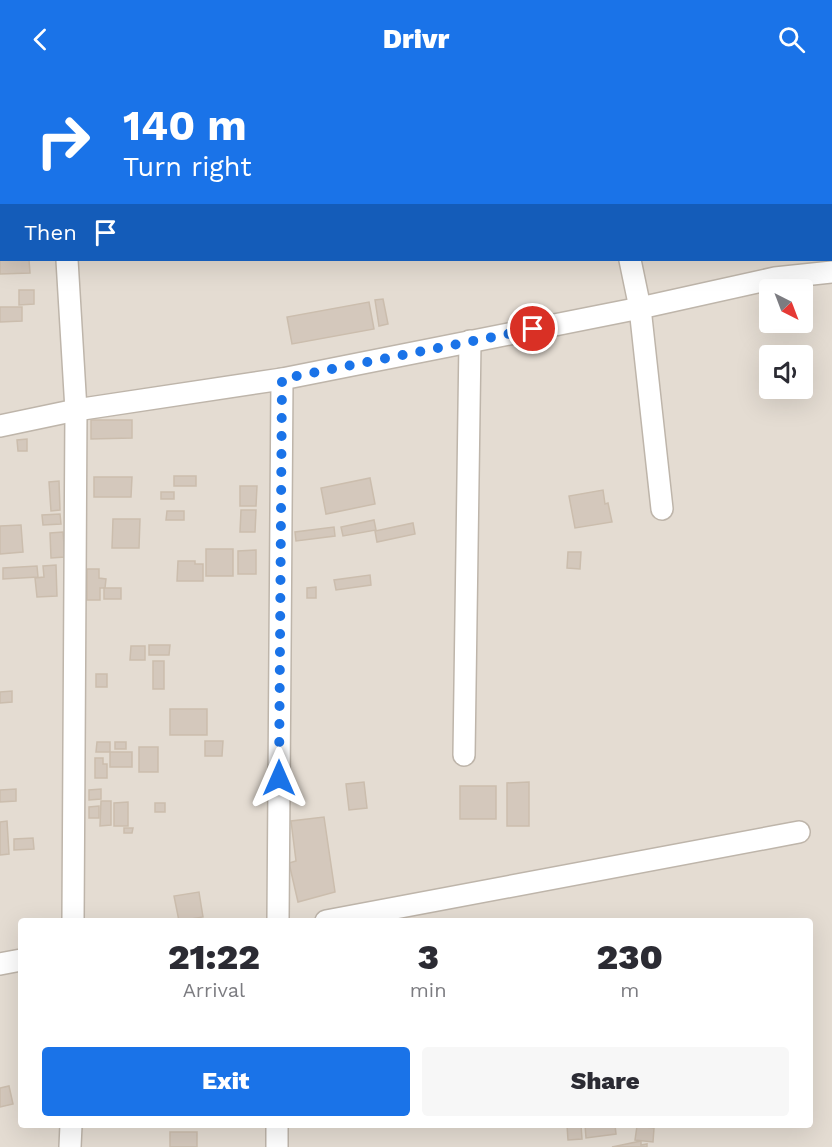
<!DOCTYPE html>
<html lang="en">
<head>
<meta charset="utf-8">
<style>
  :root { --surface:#fff; --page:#f7f7f7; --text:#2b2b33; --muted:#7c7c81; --accent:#1a73e8 }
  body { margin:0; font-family:"Work Sans",sans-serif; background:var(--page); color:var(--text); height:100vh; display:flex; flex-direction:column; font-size:22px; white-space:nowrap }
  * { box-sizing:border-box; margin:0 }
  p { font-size:20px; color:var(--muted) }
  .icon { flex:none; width:33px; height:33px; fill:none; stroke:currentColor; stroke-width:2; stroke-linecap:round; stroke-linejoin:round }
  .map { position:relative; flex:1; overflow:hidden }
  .details { position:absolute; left:18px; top:840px; width:795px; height:210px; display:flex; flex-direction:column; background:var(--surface); border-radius:6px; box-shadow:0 6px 24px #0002 }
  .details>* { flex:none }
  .hud { position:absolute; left:0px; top:0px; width:832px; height:183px; box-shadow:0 6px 24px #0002; background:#1a73e8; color:#fff; overflow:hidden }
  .needle { width:39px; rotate:138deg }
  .buttons { position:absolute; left:759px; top:201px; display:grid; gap:12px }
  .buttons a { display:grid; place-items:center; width:54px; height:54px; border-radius:6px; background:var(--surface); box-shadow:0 6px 24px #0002; font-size:30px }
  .pin { position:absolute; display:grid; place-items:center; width:51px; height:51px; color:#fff; margin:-26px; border:3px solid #fff; border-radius:50%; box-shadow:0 2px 6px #0007 }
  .me { position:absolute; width:66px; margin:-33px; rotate:0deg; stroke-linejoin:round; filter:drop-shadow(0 0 4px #0008) }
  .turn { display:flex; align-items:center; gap:21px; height:126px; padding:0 24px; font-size:27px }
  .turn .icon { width:78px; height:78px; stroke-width:2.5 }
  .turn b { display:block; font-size:42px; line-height:51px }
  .then { display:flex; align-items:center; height:57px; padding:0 24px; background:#0003; gap:12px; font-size:22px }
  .eta { display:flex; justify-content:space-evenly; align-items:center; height:102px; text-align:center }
  .eta b { font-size:36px; font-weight:800; line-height:42px }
  .button { display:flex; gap:12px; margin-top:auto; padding:12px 24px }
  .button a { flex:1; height:69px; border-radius:6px; background:var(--accent); color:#fff; font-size:24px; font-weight:800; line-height:69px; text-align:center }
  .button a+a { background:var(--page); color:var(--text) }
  header { display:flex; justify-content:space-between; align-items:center; height:78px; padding:0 24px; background:var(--accent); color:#fff; font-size:27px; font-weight:800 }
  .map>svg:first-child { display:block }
  .residential { fill:#e4dcd2; fill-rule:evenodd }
  .building { fill:#d4c8bc; stroke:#cbbdad; stroke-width:1.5 }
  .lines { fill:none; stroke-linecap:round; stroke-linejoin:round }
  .minor-casing { stroke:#beb5aa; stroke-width:24 }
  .minor { stroke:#fff; stroke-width:21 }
  .route { stroke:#1a73e8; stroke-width:10; stroke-dasharray:0 18 }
</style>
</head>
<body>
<header><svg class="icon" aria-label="back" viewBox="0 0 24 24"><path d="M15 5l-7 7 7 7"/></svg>Drivr<svg class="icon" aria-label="search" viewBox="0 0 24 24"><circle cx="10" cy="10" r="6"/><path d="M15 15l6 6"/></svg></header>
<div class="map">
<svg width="832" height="1069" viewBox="0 0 832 1069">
  <rect width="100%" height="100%" fill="#f0ebe3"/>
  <path class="residential" d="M 0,0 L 832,0 L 832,1069 L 0,1069 ZM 2,2 L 831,2 L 831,182 L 2,182 ZM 770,212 L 802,212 L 802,244 L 770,244 ZM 770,278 L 802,278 L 802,310 L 770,310 ZM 21,843 L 810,843 L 810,1047 L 21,1047 Z"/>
  <g class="building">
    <polygon points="0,87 2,87 0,118"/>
    <polygon points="0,166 2,182 29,182 30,195 0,196"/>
    <polygon points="19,212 34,212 34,226 19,227"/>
    <polygon points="383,221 388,246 379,248 375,222"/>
    <polygon points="369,224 374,251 292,266 287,239"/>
    <polygon points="0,229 22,229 22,243 0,244"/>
    <polygon points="91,342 132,342 132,360 91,361"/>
    <polygon points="27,361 27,373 18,373 17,362"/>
    <rect x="174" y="398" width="22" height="10"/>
    <polygon points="94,399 132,399 131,419 94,419"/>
    <polygon points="370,400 375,426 326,436 321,410"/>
    <polygon points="59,403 60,432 51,433 49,404"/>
    <polygon points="240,408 257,408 256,428 240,428"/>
    <polygon points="603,412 605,426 608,425 612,444 575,450 569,418"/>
    <rect x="161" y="414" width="13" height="7"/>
    <polygon points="241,432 256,432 255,454 240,454"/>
    <polygon points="167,433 184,433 184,442 166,442"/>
    <polygon points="60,436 61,446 43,447 42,437"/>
    <polygon points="113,441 140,441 139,470 112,470"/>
    <polygon points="374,442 376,452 343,458 341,449"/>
    <polygon points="413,445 415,456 377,464 375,453"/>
    <polygon points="21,447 23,474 0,476 0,448"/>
    <polygon points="334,449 335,458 296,463 295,454"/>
    <polygon points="63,454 65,479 51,480 50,455"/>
    <rect x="206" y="471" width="27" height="27"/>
    <polygon points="256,472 256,496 238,496 238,473"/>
    <polygon points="568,474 581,474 580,491 567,490"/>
    <polygon points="178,483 195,483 195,486 203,486 203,503 177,503"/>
    <polygon points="56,487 57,518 37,519 35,500 44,499 43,488"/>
    <polygon points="37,488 38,499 3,501 3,490"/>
    <polygon points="87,491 99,491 99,500 106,501 105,510 100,510 100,522 87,522"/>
    <polygon points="370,497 371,507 336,512 334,502"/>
    <polygon points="316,509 316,520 307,520 307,510"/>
    <rect x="104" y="510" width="17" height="11"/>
    <polygon points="149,567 170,567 169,577 149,577"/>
    <polygon points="131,568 145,568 145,582 130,582"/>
    <rect x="153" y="583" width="11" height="28"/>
    <rect x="96" y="596" width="11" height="13"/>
    <polygon points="12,613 12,624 0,625 0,614"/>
    <rect x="170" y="631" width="37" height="26"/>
    <polygon points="205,663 223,663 222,678 205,678"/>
    <polygon points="97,664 110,664 110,674 96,674"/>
    <rect x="115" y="664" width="11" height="7"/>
    <rect x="139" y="669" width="19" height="25"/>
    <rect x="110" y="674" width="22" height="15"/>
    <polygon points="95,680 103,680 103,686 107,686 107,700 95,700"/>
    <polygon points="364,704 367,730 349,732 346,706"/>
    <polygon points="529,704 529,748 507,748 507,705"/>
    <rect x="460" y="708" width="36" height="33"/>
    <polygon points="16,711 16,723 0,724 0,712"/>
    <polygon points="101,711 101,721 89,722 89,712"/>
    <polygon points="101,723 111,723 111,747 100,748"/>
    <polygon points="128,724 128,748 114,748 114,725"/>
    <rect x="155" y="725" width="10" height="9"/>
    <polygon points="99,728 99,740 89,740 89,729"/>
    <polygon points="324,739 335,814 298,824 289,785 296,783 291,743"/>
    <polygon points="7,743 9,776 0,777 0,744"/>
    <polygon points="124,750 133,750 132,755 124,755"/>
    <polygon points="33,760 34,771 14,772 14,761"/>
    <polygon points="199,814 203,839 179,843 174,818"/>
    <polygon points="9,1008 13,1026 0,1029 0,1010"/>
    <polygon points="567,1047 581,1047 582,1061 568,1062"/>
    <polygon points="585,1047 615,1047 616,1056 586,1060"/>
    <polygon points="637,1048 654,1050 653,1064 635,1062"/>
    <rect x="170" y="1054" width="27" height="15"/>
    <polygon points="641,1063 641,1067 647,1066 647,1069 612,1069"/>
  </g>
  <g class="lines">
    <g class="minor-casing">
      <g id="minor">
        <polyline points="56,0 56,2"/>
        <polyline points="595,0 596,2"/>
        <polyline points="67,182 76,332 73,843"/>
        <polyline points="630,182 640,230 662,431"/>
        <polyline points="0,348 76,332 282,301 640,230 775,200 832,194"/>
        <polyline points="464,677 470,263"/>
        <polyline points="278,843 282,301"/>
        <polyline points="326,843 799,754"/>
        <polyline points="0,886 21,882"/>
        <polyline points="70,1069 71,1047"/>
        <polyline points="277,1069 277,1047"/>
      </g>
    </g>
    <use href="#minor" class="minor"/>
  </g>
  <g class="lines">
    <polyline class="route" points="279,700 282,301 533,251"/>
  </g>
</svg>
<div class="buttons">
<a><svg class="needle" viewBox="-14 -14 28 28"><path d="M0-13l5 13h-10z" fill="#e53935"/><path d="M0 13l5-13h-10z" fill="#7c7c81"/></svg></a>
<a><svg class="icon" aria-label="sound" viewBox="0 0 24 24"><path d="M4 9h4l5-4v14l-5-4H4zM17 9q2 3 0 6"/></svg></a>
</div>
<div class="pin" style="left:533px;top:251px;background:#d93025"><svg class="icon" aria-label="arrive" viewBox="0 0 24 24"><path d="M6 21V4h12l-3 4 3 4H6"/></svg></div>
<svg class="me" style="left:279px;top:700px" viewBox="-20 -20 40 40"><path d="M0-17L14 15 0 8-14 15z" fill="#1a73e8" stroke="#fff" stroke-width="4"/></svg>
<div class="hud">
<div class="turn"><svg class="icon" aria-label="right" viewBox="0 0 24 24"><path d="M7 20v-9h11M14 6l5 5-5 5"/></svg><div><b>140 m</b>Turn right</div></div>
<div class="then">Then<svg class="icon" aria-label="arrive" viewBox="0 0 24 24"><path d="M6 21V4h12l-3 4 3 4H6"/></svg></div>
</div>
<section class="details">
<div class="eta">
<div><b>21:22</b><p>Arrival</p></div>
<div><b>3</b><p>min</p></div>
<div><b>230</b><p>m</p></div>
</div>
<div class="button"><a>Exit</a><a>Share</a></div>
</section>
</div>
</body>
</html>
